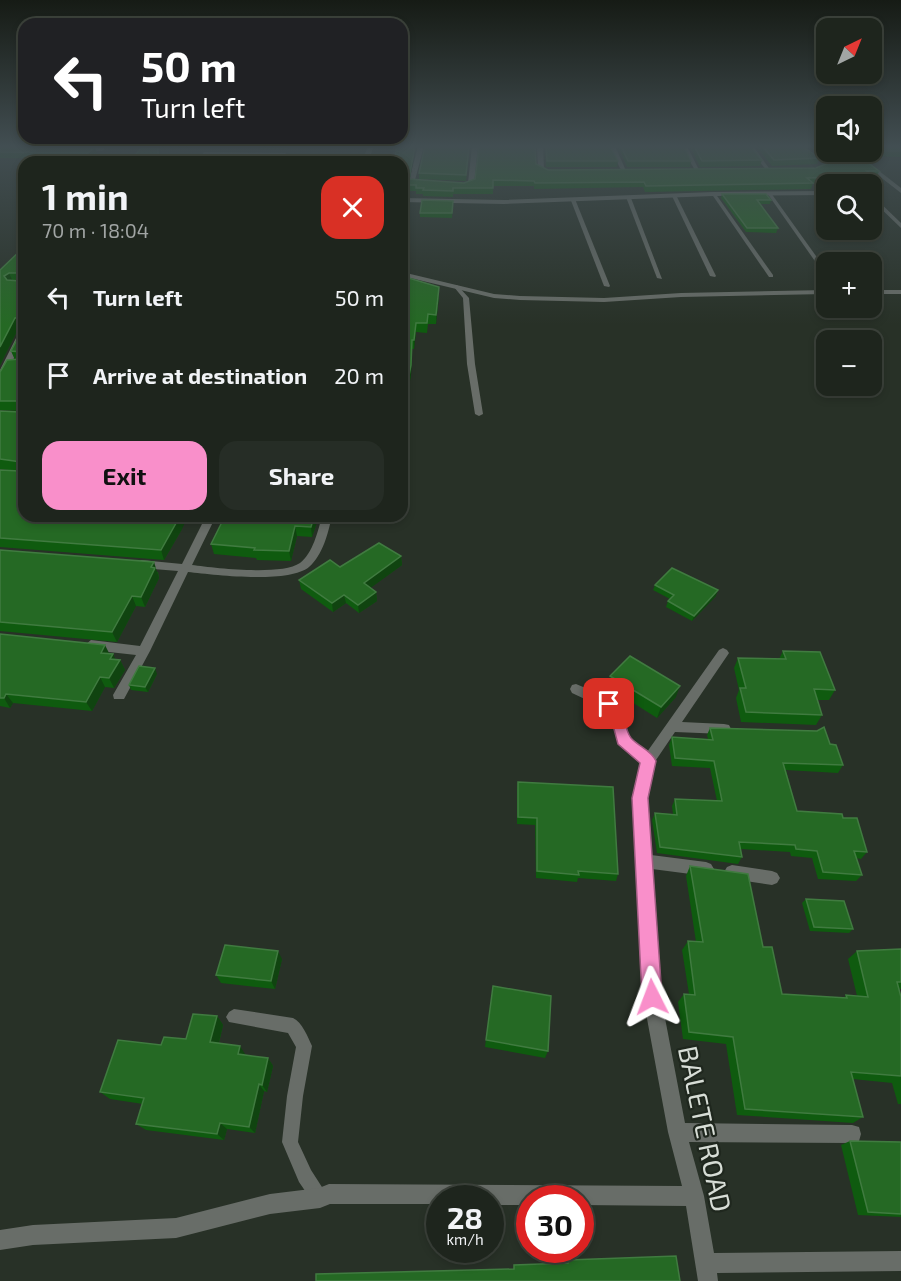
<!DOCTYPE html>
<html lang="en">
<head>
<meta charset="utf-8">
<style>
  :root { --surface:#1e251d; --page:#262d26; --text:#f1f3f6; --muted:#a1a5a4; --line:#3c423b; --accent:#f98fca }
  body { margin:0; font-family:"Exo 2",sans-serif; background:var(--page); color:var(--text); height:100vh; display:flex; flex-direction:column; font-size:22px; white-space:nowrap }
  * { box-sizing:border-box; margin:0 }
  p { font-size:20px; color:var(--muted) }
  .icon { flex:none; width:33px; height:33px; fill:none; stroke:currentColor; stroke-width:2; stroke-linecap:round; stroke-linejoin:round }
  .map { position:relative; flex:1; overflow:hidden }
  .side { position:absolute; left:18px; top:156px; width:390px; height:366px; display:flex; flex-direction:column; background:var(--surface); border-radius:18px; box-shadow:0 3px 9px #0003,0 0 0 2px var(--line) }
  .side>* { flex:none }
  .top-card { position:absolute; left:18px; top:18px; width:390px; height:126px; border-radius:18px; box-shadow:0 3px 9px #0003,0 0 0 2px var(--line); background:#202124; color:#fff; overflow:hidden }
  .needle { width:39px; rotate:43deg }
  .tools { position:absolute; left:816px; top:18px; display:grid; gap:12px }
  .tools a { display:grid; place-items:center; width:66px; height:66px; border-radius:12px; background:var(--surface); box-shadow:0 3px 9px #0003,0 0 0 2px var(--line); font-size:30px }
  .speed { position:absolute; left:426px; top:1185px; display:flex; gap:12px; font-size:30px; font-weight:700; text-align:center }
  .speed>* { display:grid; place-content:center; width:78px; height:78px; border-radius:50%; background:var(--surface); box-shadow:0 3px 9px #0003,0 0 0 2px var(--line); line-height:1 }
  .speed small { font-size:15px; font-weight:400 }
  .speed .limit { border:9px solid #d22; background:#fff; color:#111 }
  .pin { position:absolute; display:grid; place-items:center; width:51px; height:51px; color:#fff; margin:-26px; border-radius:12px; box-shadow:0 3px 9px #0006 }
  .me { position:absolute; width:66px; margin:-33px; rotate:357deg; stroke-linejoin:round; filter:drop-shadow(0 0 4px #0008) }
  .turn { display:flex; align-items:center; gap:21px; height:126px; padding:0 24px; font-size:27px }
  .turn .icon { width:78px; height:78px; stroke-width:2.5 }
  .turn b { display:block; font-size:42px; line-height:51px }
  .round { display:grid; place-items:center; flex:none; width:63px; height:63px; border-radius:18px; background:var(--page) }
  .headline { display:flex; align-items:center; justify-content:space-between; height:102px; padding:0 24px }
  h1 { font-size:36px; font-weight:700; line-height:45px }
  .primary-button { display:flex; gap:12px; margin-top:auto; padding:12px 24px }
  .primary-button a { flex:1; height:69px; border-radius:18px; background:var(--accent); color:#111; font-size:24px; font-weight:700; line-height:69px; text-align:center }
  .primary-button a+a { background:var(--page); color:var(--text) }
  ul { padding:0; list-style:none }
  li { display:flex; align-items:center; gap:18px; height:78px; padding:0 24px }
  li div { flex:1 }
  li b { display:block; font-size:22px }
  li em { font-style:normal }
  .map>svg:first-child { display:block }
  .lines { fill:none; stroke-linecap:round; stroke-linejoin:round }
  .service { fill:#686d68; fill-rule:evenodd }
  .minor { fill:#686d68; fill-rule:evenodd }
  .wall { fill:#0f5b0f }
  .shaded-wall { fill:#104410 }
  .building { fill:#256924; stroke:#407b40; stroke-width:1.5; fill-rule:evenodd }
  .route { fill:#f98fca; stroke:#a25d83; stroke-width:1.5 }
  .labels { text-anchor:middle; stroke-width:4.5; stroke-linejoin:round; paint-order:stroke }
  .near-street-label { font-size:27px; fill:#d7ddd6; stroke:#1f271e }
</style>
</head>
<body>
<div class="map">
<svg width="901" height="1281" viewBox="0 0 901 1281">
  <rect width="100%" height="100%" fill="#283127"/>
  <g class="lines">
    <g class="service">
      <polygon points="711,193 715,193 773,275 773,277 769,277"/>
      <polygon points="767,193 771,193 826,270 826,275 824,274"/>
      <polygon points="672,196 677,197 716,276 715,277 710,276"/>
      <polygon points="626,197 631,198 662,279 657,278"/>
      <polygon points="570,198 575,199 610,286 609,287 604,286"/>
      <polygon points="457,285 469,298 475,364 483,414 479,416 475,414 467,364 463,298 454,287"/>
      <path d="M 234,1009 L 293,1018 C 302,1022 308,1037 312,1046 L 303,1096 L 298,1142 L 311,1170 L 329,1198 L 326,1204 L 320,1207 L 314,1204 L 299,1182 L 282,1142 L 287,1096 L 296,1047 L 288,1033 L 229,1022 L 226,1017 L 229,1012 Z"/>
    </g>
    <g class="minor">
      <polygon points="79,146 102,147 105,149 102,151 77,149"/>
      <polygon points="368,146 374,146 368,162 362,162"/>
      <polygon points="418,146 424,146 415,180 427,183 425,186 409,181"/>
      <polygon points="472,146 478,146 474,184 458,186 458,184 468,183"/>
      <polygon points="537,146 543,146 544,169 553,170 553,172 538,170"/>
      <polygon points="609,146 615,146 627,173 622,172"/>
      <polygon points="681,146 687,146 700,172 696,172"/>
      <polygon points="747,146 753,146 771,171 767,171"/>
      <polygon points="204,152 285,153 288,155 285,157 202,155"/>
      <polygon points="814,155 843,155 846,157 812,158"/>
      <polygon points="865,163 869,163 901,188 901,193 865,165"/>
      <polygon points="826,191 826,195 713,196 504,204 402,202 402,198 504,200 713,192"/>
      <polygon points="872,195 901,223 901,228 872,200"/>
      <polygon points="402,272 494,294 520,296 604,298 681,293 826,290 826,294 681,297 604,302 520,300 494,298 402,276"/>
      <rect x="872" y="290" width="29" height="4"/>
      <polygon points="21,328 24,328 24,338 4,378 0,380 0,370"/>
      <path d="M 206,516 L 216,516 L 192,565 C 215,568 281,576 300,563 C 313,553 318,531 322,516 L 332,516 C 328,533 323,555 309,567 C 288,584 216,575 188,572 L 150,651 L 124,699 L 114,699 L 113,695 L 136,655 L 91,650 L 85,645 L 91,640 L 140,646 L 178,571 L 141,568 L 136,564 L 141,560 L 182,564 Z"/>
      <polygon points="723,648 727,650 729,653 727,656 682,722 724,724 729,725 731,729 729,733 724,734 675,732 654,763 647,798 651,855 706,862 711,864 714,869 711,874 706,876 652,869 661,997 685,1123 852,1125 859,1127 861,1134 859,1141 852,1143 689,1142 704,1196 714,1253 901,1251 901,1271 717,1273 718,1281 698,1281 686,1206 580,1205 580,1198 530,1198 530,1205 490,1205 490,1198 440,1198 440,1204 330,1204 320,1208 270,1214 176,1238 33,1245 0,1250 0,1230 33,1225 176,1218 270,1194 319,1188 329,1184 682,1186 668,1132 643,997 633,798 641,763 618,744 610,714 604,708 572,693 570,689 572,685 576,684 614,700 623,712 629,737 647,752 719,650"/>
      <polygon points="732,865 772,871 777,873 780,878 777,883 772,885 732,879 727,877 724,872 727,867"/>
    </g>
  </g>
  <g class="wall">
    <polygon points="0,146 97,153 90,159 0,158"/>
    <polygon points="143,146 194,146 192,148 160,148"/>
    <polygon points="259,146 288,146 287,149 259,149"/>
    <polygon points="425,146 470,146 466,181 419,179 419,173"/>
    <polygon points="545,146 610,146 618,161 617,167 546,167"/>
    <polygon points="618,146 684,146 691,161 690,167 627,167"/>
    <polygon points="690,146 750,146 762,160 760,166 700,167"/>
    <polygon points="756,146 802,146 819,158 817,164 772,166"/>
    <polygon points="807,146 826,146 826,152 872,152 872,146 901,146 901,157 865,156 861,154 817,153"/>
    <polygon points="828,156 879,171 877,177 873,177 871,182 813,183 811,189 645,192 643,187 534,189 534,186 493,186 493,194 453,194 453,197 423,196 423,194 416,194 416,191 402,191 402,162 410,179 464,183 536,164 548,170 816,168 828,163 826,161"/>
    <polygon points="722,194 771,200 770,204 760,204 778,228 776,233 746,232 721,198"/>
    <polygon points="453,201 452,218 420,217 420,213"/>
    <polygon points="22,249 182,529 164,560 0,547 0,470 19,471 0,469 0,411 19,412 20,411 0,410 0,372 15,360 11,351 22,330 22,327 19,327 0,365 0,270"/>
    <polygon points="402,276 439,296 436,324 428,324 427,333 416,332 414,349 412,349 411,375 402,426"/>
    <polygon points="225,516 319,516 312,537 297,536 291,561 257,560 256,558 214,554 211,544"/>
    <polygon points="0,550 158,572 159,578 145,607 136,606 117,642 0,631"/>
    <polygon points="401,556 402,565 370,588 376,592 377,601 359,613 346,603 333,612 301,589 299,580 340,567"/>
    <polygon points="655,585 716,596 692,621 666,607 668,601 670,599 653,590"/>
    <polygon points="0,634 113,654 115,660 120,660 125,670 114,688 105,687 92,711 13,703 10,708 0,706"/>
    <polygon points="783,651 835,690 829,700 817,700 822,715 816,725 741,722 736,698 739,690 734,668 738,658 779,659"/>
    <polygon points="157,674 148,692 131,690 129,685"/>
    <polygon points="610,676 676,697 657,718 608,687"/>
    <polygon points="710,728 830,744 843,765 838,773 786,770 797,811 843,818 867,852 861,859 856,858 862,875 856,881 818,879 812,858 791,856 790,852 741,849 742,857 738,864 657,853 652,820 655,813 673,814 672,806 675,799 717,801 710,768 672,766 669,745 672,737 708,739 707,735"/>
    <polygon points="518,782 618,874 616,881 578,878 577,882 536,878 535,825 517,824 517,790"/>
    <polygon points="690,866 763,947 782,994 844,998 846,995 857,996 848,959 857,951 901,949 901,989 899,989 901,997 901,1104 898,1104 892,1083 853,1079 863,1117 853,1123 737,1115 726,1044 683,1039 678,1002 684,994 689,994 682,950 688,941 696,942 686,876"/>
    <polygon points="806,899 853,929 849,933 810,931 802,903"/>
    <polygon points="282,959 275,989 221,983 216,975"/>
    <polygon points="493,986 548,1051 545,1058 485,1047"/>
    <polygon points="217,1016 223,1025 219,1043 245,1054 245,1055 268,1058 273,1066 267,1092 264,1091 255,1133 227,1129 224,1140 146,1130 136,1124 143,1104 110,1099 100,1092 161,1045 186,1039"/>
    <polygon points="850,1141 901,1142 901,1217 858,1215 841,1145"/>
  </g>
  <g class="shaded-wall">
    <polygon points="158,146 160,146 160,162 156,162"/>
    <polygon points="415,146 416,146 409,184 409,179"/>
    <polygon points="95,147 97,153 90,159 88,153"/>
    <polygon points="9,273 13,282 8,285 4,276"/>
    <polygon points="439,287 439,296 436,324 436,315"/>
    <polygon points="15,318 19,327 0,365 0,347"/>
    <polygon points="416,323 416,332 414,349 414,340"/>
    <polygon points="412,340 411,375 402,426 402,413"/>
    <polygon points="407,433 407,443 402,487 402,473"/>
    <polygon points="180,516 188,516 182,529 164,560 161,550"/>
    <polygon points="314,516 319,516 312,537 311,527"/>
    <polygon points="295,526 297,536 291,561 289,551"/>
    <polygon points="401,556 402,565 365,592 364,583"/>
    <polygon points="154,562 159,578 145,607 141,597 151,567"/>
    <polygon points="718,590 716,596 692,621 694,616"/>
    <polygon points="376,592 377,601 359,613 358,605"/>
    <polygon points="344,595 346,603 333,612 332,603"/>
    <polygon points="132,596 136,606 117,642 112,632"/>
    <polygon points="105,645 110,655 101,653"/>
    <polygon points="113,654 118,664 120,660 125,670 114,688 109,678 110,659"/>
    <polygon points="155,668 157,674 148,692 145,687"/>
    <polygon points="100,677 105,687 92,711 86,702"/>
    <polygon points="680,686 676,697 657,718 661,707"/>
    <polygon points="6,694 13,703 10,708 4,698"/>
    <polygon points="278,951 282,959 275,989 271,981"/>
    <polygon points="217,1016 223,1025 217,1050 210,1042"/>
    <polygon points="240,1046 245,1054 243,1062 238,1054"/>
    <polygon points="268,1058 273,1066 267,1092 262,1085"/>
    <polygon points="259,1084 264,1091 255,1133 249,1127"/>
    <polygon points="220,1123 227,1129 224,1140 217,1134"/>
  </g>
  <g class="building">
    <polygon points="0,146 18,146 95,147 88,153 0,152"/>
    <polygon points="143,146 158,146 158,160 156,162 129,162"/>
    <polygon points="396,146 415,146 409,179 464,183 475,179 479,146 535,146 536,164 548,170 816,168 833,161 828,156 859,156 879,171 867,171 873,176 807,178 813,183 646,186 644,182 535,183 534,181 493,180 493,188 453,188 453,191 423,190 424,188 416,188 416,185 402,185 402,162 395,162"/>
    <polygon points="425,146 469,146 466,175 419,173"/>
    <polygon points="546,146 610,146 618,161 547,161"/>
    <polygon points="621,146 684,146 691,161 628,161"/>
    <polygon points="694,146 750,146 762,160 702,161"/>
    <polygon points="762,146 802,146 819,158 774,160"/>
    <polygon points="817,146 826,146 826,147 818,147"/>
    <rect x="872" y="146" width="29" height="5"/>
    <polygon points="722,194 766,194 771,200 757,200 778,228 747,228"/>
    <polygon points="422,200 453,201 452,213 420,213"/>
    <path d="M 22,249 L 24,249 L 24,516 L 180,516 L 161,550 L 0,538 L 0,470 L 19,471 L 21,469 L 21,462 L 0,459 L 0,411 L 19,412 L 22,409 L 20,401 L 0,401 L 0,372 L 7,360 L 21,359 L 22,352 L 11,351 L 22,330 L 22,317 L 15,318 L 0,347 L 0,270 ZM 9,273 L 20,273 L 23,275 L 20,281 L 7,280 L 4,276 Z"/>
    <polygon points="402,276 439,287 436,315 428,314 427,323 416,323 414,340 412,340 411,365 402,413"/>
    <polygon points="402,433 407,433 402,473"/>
    <polygon points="225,516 314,516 311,527 295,526 289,551 254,550 255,548 211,544"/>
    <polygon points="379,543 401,556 364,583 376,592 358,605 344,595 332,603 299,580 330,560 340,567"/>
    <polygon points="0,550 154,562 151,567 155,568 141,597 132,596 112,632 0,622"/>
    <polygon points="672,568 718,590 694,616 668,601 674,595 655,585"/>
    <polygon points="0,634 105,645 101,653 113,654 110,659 120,660 109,678 100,677 86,702 6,694 4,698 0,698"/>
    <polygon points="783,651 820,652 835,690 814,689 822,715 746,712 740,688 746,688 738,658 786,659"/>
    <polygon points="630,656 680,686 661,707 610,676"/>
    <polygon points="139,666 155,668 145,687 129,685"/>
    <polygon points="824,727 830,744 836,745 843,765 783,763 797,811 842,814 843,818 857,818 867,852 854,851 862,875 823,872 817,851 796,849 795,845 739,842 742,857 660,847 655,813 677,815 675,799 722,801 714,761 675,758 672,737 713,740 710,728 817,731"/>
    <polygon points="518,782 613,787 618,874 578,871 579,875 537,871 537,818 518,817"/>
    <polygon points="690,866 748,874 763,947 772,947 782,994 847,998 846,995 868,997 857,951 901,949 901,982 897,982 901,997 901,1076 851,1072 863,1117 745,1109 733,1037 689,1032 684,994 695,995 688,941 703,942"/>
    <polygon points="806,899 844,901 853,929 814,927"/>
    <polygon points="225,945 278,951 271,981 216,975"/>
    <polygon points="493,986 551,996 548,1051 486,1040"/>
    <polygon points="193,1014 217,1016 210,1042 240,1046 238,1054 268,1058 262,1085 259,1084 249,1127 220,1123 217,1134 136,1124 144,1098 100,1092 118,1040 161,1045 164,1037 186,1039"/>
    <polygon points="850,1141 901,1142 901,1214 868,1212"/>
    <polygon points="676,1256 680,1281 316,1281 316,1274 514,1269 514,1265 568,1263 568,1260"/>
  </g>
  <linearGradient id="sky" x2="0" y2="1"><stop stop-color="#161b15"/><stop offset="0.45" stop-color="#424e52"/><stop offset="1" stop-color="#424e52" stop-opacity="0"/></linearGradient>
  <rect width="901" height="325" fill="url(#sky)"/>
  <path class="route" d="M 609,698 C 629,705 621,725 631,738 C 639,747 651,750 656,761 L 648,798 L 662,997 L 659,1003 L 652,1006 L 645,1003 L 642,997 L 632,798 L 640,763 L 618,744 L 610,714 L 602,704 L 604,700 Z"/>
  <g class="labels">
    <g class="near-street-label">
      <text transform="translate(704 1129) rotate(78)" y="9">BALETE ROAD</text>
    </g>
  </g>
</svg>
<div class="tools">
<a><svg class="needle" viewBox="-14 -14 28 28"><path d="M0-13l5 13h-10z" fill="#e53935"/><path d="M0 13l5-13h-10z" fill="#a1a5a4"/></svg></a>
<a><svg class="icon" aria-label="sound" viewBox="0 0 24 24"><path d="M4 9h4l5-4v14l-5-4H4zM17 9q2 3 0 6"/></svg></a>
<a><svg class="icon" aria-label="search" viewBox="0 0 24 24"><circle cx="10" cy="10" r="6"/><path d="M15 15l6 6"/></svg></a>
<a>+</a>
<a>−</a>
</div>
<div class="speed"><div>28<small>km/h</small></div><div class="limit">30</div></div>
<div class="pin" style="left:609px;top:704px;background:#d93025"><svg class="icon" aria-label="arrive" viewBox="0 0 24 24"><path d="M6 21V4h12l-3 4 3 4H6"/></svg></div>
<svg class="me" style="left:652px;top:997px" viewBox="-20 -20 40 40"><path d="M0-17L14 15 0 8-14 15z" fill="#f98fca" stroke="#fff" stroke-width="4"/></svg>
<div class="top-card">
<div class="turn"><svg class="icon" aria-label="left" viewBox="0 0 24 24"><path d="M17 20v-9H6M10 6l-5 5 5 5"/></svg><div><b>50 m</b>Turn left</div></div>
</div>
<section class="side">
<div class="headline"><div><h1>1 min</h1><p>70 m · 18:04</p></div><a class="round" style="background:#d93025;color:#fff"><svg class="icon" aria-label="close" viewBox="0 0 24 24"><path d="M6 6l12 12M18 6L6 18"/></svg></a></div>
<ul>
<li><svg class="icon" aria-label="left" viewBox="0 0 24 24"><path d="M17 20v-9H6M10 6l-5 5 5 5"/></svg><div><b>Turn left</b></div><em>50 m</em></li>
<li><svg class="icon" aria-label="arrive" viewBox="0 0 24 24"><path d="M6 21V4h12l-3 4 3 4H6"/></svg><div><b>Arrive at destination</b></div><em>20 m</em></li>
</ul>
<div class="primary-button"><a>Exit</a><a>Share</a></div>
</section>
</div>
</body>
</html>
